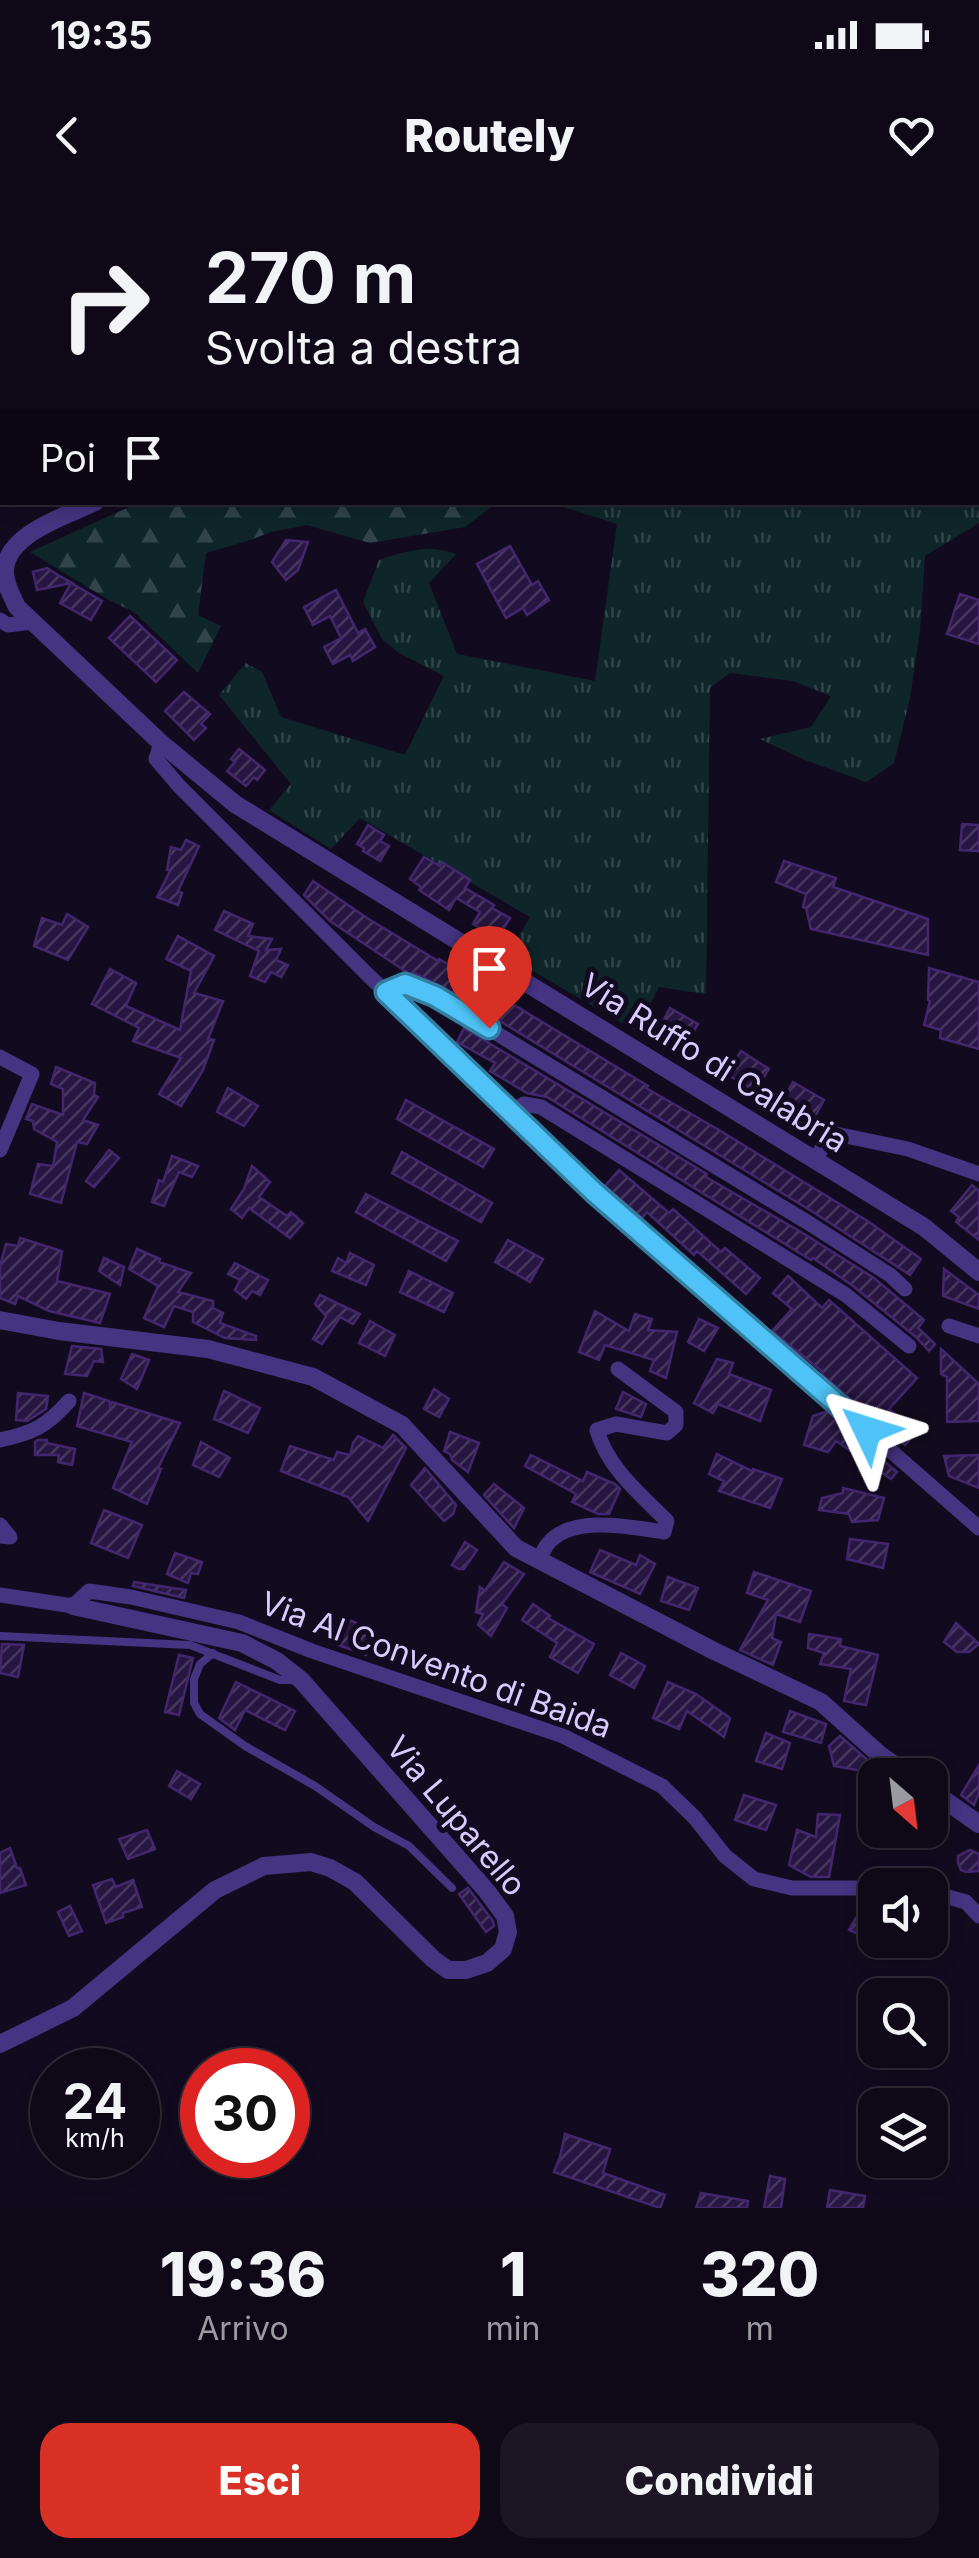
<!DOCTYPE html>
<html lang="it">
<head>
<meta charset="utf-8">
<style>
  :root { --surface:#0e0817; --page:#1c1624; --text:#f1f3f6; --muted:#9b9aa1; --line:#2e2936; --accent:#d93025 }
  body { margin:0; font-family:Inter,sans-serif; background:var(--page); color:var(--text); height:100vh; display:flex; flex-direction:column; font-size:38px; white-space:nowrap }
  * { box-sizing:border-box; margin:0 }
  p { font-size:32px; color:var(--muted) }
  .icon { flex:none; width:55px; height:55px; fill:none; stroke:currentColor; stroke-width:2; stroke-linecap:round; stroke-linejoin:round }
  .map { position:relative; height:2008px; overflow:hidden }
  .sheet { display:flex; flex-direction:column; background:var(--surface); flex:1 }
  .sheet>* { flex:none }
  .guide { position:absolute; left:0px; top:0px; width:980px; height:305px; box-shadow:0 5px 15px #0003,0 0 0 2px var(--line); background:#0e0817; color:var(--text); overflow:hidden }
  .needle { width:65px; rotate:152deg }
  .controls { position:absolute; left:858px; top:1558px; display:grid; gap:20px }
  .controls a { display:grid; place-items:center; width:90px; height:90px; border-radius:20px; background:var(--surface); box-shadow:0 5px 15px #0003,0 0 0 2px var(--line); font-size:50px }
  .speed { position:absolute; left:30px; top:1848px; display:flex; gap:20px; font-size:50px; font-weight:700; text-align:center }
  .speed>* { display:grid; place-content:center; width:130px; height:130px; border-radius:50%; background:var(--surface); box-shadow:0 5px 15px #0003,0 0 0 2px var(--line); line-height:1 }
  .speed small { font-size:25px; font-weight:400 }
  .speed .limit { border:15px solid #d22; background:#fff; color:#111 }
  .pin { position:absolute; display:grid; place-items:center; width:85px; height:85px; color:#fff; margin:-102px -42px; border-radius:50% 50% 50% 0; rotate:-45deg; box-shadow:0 0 10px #0007 }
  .pin .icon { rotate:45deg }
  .me { position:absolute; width:110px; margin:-55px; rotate:311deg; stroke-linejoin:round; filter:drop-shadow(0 0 8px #0008) }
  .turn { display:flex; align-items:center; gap:35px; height:210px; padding:0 40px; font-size:45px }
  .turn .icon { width:130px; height:130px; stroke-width:2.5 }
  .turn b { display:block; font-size:70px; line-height:85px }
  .then { display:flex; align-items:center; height:95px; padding:0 40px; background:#0003; gap:20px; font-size:38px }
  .eta { display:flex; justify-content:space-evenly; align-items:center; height:170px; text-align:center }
  .eta b { font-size:60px; font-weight:800; line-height:70px }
  .action { display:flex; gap:20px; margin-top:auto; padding:20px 40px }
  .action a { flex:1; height:115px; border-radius:30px; background:var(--accent); color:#fff; font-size:40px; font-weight:800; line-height:115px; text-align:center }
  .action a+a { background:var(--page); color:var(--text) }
  .status { display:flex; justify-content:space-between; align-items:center; height:70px; padding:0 50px; background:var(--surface); direction:ltr }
  .status svg { height:28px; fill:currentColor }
  header { display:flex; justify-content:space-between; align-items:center; height:130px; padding:0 40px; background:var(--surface); font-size:45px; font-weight:800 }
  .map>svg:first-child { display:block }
  .grass { fill:url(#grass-tufts) }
  .forest { fill:url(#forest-firs) }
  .building { fill:url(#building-hatch); stroke:#42276e; stroke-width:2.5 }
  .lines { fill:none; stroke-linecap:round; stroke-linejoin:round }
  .service { stroke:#443481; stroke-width:8 }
  .minor { stroke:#443481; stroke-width:15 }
  .tertiary { stroke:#443481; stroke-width:18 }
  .route-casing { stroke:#337fa1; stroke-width:25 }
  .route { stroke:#4fc3f7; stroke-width:18 }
  .labels { text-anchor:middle; stroke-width:10; stroke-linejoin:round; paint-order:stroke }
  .street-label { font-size:32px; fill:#d9caff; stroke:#120b1f }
</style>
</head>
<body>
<div class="status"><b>19:35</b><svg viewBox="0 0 49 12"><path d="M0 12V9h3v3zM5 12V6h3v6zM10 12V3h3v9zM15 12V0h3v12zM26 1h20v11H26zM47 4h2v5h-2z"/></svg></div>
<header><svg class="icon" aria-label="back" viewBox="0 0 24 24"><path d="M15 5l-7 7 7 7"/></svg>Routely<svg class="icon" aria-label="heart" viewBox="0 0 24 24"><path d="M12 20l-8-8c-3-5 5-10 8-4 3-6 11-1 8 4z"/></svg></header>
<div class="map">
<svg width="979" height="2008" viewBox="0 0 979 2008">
  <defs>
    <pattern id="grass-tufts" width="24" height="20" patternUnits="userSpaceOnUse" patternTransform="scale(2.5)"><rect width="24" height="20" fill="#0e262a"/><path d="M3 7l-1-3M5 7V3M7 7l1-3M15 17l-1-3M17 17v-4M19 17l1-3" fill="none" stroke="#30444a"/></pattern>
    <pattern id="forest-firs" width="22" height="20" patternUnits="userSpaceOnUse" patternTransform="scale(2.5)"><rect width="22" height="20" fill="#0e262a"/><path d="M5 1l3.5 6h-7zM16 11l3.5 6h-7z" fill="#30444a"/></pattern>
    <pattern id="building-hatch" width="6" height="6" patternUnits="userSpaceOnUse" patternTransform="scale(2.5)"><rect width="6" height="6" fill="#271641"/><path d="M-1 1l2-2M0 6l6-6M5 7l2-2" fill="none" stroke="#46375e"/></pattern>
  </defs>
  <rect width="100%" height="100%" fill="#120b1f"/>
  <path class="grass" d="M 978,90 L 979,323 L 925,356 L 920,430 L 910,498 L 894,563 L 866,582 L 805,560 L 760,539 L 811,527 L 831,496 L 793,481 L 730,473 L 710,488 L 706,794 L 659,787 L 636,831 L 507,756 L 530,717 L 360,618 L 331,649 L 269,610 L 291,584 L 219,495 L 246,463 L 262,472 L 281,517 L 405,555 L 444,476 L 399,453 L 382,439 L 363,402 L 379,360 C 406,351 429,344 456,354 L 429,383 L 457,454 L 595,481 L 617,324 L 551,303 L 978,302 Z"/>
  <g class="forest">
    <polygon points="0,0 249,0 247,2 2,2 2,56 0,56"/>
    <polygon points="140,302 496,302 496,303 465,327 370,343 307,325 271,332 247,341 206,353 198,415 221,426 198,473 134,412 107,399 30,352"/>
  </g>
  <g class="building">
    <polygon points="286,340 308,342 298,370 286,380 272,362"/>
    <polygon points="510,346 532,385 538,381 549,400 527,415 523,408 506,418 477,364"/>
    <polygon points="47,368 58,375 72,383 37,390 33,372"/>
    <polygon points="71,383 102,401 91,420 60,403"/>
    <polygon points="336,390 358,433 365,429 375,447 353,461 350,455 333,464 324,447 341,438 330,416 313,425 304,407"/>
    <polygon points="960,394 979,400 979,444 947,434"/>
    <polygon points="130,416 177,460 156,482 109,438"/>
    <polygon points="184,492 210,514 201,524 206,528 194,540 165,511"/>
    <polygon points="239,549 265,570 257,580 254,577 246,586 227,571 235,562 231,559"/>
    <polygon points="962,624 979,625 979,651 960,650"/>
    <polygon points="368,625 384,635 380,641 389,646 380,661 363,651 364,648 357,644"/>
    <polygon points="186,640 199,646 178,691 182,693 178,705 157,697 170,671 167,670 171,647 181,650"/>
    <polygon points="424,657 440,666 442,662 470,680 465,688 494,705 492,708 510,718 498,738 473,724 480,712 456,698 449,710 419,690 421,687 410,679"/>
    <polygon points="784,661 836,678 833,687 928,719 928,755 811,729 806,708 803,707 806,694 776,682"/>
    <polygon points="313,681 367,718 438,761 439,759 482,783 481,785 648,886 646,888 719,930 869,1022 921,1059 910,1075 813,1012 485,812 441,786 414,773 413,775 408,773 330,721 304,695"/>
    <polygon points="224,711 253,724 248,736 272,739 266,750 281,749 276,760 288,765 281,777 271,772 265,782 250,776 259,751 215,730"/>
    <polygon points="67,714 88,727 68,760 34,746 42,718 62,725"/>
    <polygon points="178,736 214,756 194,793 223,801 208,839 214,840 203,870 181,906 159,894 181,858 133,841 139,828 92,804 110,769 136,783 126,806 180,830 191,771 166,759"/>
    <polygon points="929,768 979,782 979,849 940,838 941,830 924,825 930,801 928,800"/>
    <polygon points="670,808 698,824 685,846 658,830"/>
    <polygon points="464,828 707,974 706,977 801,1032 874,1078 924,1120 918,1128 935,1144 929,1151 916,1137 853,1086 813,1058 811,1060 547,897 527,893 490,871 495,863 457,842"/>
    <polygon points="741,851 769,869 755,891 727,874"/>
    <polygon points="56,867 95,883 94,895 98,897 83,920 98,925 87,944 77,942 61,1003 30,994 38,964 53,966 57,942 34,929 33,921 26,919 32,904 63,915 63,889 51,884"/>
    <polygon points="793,882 824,900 813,920 806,916 804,920 786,910 788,906 782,902"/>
    <polygon points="228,888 258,906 244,926 217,912"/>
    <polygon points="406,900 494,949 483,967 397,919"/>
    <polygon points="109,950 119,958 94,987 86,981"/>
    <polygon points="402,952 492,1003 481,1022 392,973"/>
    <polygon points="172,956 198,966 192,977 179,972 164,1006 152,1002 159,980 163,982"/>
    <polygon points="252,966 270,982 259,997 287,1016 291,1012 303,1023 290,1038 249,1008 242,1018 231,1009 244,989"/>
    <polygon points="619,970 669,1013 673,1009 721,1052 725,1048 760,1078 746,1094 697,1051 694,1055 647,1012 642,1018 605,986"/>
    <polygon points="972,985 979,991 979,1040 956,1022 959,1017 951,1011"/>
    <polygon points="366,994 458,1041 446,1061 356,1012"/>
    <polygon points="20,1038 62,1051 57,1081 110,1094 100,1123 49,1111 18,1096 15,1104 0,1098 0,1066 6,1044 18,1046"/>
    <polygon points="508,1040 543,1059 530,1082 495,1062"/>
    <polygon points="137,1049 160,1059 159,1062 191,1073 178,1092 213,1101 213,1108 223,1113 220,1123 256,1136 256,1140 225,1138 193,1122 193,1112 174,1106 164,1127 144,1118 158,1086 129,1069"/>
    <polygon points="350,1053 374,1065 366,1085 332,1071 338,1058 346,1063"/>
    <polygon points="104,1058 124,1067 120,1085 99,1071"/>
    <polygon points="235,1063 268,1080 260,1095 252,1091 246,1099 235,1090 240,1080 228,1074"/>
    <polygon points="944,1069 979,1095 979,1109 943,1096"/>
    <polygon points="409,1071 453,1093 444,1112 400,1092"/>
    <polygon points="788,1076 822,1108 829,1100 917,1178 889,1209 916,1232 905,1245 821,1174 823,1172 772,1131 792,1109 773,1093"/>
    <polygon points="320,1095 360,1114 353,1124 340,1117 322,1144 313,1139 326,1116 315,1104"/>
    <polygon points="595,1111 629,1131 635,1114 652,1119 648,1130 677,1132 666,1178 650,1171 654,1160 605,1145 599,1160 579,1152"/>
    <polygon points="699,1119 718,1128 704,1151 688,1142"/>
    <polygon points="370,1121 395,1135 385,1156 359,1143"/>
    <polygon points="72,1146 101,1149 103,1162 94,1161 87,1176 65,1174"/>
    <polygon points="941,1149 979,1184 979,1221 947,1222 947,1177 941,1174"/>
    <polygon points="132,1154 149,1160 137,1189 121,1179"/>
    <polygon points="717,1159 733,1163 729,1174 771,1190 760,1221 718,1204 713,1213 694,1203"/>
    <polygon points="434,1189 449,1199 439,1217 424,1209"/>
    <polygon points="224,1191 260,1208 248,1233 214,1219"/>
    <polygon points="623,1192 646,1204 641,1217 616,1209"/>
    <polygon points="18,1193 48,1196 46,1209 27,1221 16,1220"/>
    <polygon points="84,1193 109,1201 110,1206 112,1202 180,1223 158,1268 161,1269 147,1304 113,1288 132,1242 77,1226"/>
    <polygon points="828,1211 845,1229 897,1272 891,1279 836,1241 828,1252 804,1245 813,1216"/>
    <polygon points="450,1232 479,1243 468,1272 452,1260 450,1254 444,1251"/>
    <polygon points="393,1235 406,1248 368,1321 348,1297 281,1271 290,1246 334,1260 337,1252 350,1255 353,1243 358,1236 383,1248"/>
    <polygon points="38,1240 47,1240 47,1243 75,1249 72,1265 58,1262 59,1255 35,1255 35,1242"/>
    <polygon points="201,1242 230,1258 219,1277 193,1265"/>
    <polygon points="717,1254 752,1271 753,1269 782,1279 770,1308 719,1291 724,1281 709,1274"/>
    <polygon points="531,1255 583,1281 587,1272 615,1284 620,1289 609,1314 598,1314 572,1302 576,1294 525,1266"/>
    <polygon points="979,1255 979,1288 949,1276 944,1256"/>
    <polygon points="425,1268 456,1305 453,1314 444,1321 411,1285"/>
    <polygon points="494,1284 524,1308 514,1328 484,1295"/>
    <polygon points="843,1288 884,1298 878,1320 852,1322 849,1314 819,1310 822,1298 843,1293"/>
    <polygon points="104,1310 142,1325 128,1358 91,1343"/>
    <polygon points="850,1339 888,1344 883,1368 847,1359"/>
    <polygon points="465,1342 477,1350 464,1369 459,1369 452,1365"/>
    <polygon points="600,1350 636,1365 640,1355 655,1364 640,1394 590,1372"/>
    <polygon points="175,1353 202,1362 198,1374 191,1373 188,1383 167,1374"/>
    <polygon points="504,1362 524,1374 502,1404 507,1408 491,1436 478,1425 483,1414 476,1412 480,1387 485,1391"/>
    <polygon points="754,1372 811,1391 800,1422 776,1414 772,1438 781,1442 773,1465 740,1450 768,1400 747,1393"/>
    <polygon points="668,1377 698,1388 689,1410 661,1401"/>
    <polygon points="134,1382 186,1390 184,1398 133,1386"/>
    <polygon points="533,1404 550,1416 548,1418 594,1444 578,1473 550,1457 557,1443 522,1420"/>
    <polygon points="340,1416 375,1431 366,1455 330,1442"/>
    <polygon points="956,1423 979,1444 969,1452 957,1452 944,1442"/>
    <polygon points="809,1434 841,1439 840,1446 878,1455 866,1505 844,1501 851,1469 820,1464 824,1453 808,1448"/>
    <polygon points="2,1444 24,1445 18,1477 0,1473"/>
    <polygon points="621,1453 645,1466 634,1488 610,1475"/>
    <polygon points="179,1455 193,1458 179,1515 165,1512"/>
    <polygon points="236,1482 295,1511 285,1530 245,1510 235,1530 219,1518"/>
    <polygon points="668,1482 696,1494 730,1518 724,1537 687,1511 679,1529 653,1518"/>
    <polygon points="790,1511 826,1524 821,1543 783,1532"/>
    <polygon points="766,1533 790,1543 782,1569 756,1561"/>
    <polygon points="840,1536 872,1564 887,1575 834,1566 829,1546"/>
    <polygon points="979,1565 979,1593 974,1605 961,1595"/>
    <polygon points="177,1571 200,1584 191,1599 169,1586"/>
    <polygon points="744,1595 776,1605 766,1630 735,1620"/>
    <polygon points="818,1614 840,1615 829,1677 811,1677 789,1665 797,1630 816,1637"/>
    <polygon points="147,1630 155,1649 128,1659 119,1639"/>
    <polygon points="10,1648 17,1668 20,1668 26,1685 0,1693 0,1653"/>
    <polygon points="970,1650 979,1654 979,1671 966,1672 961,1670 958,1663 958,1656"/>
    <polygon points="112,1679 116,1687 133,1680 142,1707 123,1713 123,1717 106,1723 93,1685"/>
    <polygon points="468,1688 493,1721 494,1726 486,1732 459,1694"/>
    <polygon points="70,1706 82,1731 69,1736 58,1712"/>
    <polygon points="856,1718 875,1730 875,1740 890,1740 886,1747 849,1730"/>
    <polygon points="565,1934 610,1949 603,1973 665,1995 660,2008 554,1972 560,1957"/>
    <polygon points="770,1976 785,1979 781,2008 764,2008"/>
    <polygon points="830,1990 865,1996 863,2008 827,2008"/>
    <polygon points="701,1993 748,2001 747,2008 696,2008"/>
  </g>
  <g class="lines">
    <g class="service">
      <polyline points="0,1436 190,1445 280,1480 296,1480"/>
      <polyline points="213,1453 200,1464 194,1479 194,1503 200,1514 245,1546 315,1586 374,1627 409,1646 452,1688"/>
    </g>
    <g class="minor">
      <polyline points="384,2 387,0"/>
      <polyline points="0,133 2,133"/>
      <polyline points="0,420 8,425 32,422"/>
      <polyline points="161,543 156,559 179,586 368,775 595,992 979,1328"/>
      <polyline points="386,793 405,784 435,796 807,1022 890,1075 905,1089"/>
      <polyline points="0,857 32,874 0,950"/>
      <polyline points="510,912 524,904 541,907 846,1095 909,1146"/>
      <polyline points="815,960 831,933 908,949 979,974"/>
      <polyline points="949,1126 979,1136"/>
      <path d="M 0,1240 C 33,1233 47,1226 69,1201"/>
      <polyline points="0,1325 10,1337 0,1336"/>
      <path d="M 539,1360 C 542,1355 543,1350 547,1345 C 570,1314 631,1327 664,1332 L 667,1321 C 640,1294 607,1267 597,1230 L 616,1224 L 667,1233 L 676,1225 L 676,1212 L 618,1169"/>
      <polyline points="0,1395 73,1406 89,1391 131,1397 239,1422 312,1451 563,1536 662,1586 695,1618 725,1656 754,1679 792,1688 875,1688"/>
      <polyline points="930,1692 966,1702 979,1716"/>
    </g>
    <g class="tertiary">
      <polyline points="461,2 465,0"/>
      <polyline points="587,2 591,0"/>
      <polyline points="0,183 2,183"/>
      <path d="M 95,302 C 67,316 7,333 5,370 C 4,383 12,396 17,407 L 161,543 L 235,604 L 924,1027 L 979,1072"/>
      <polyline points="0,1120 59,1131 208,1149 313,1177 402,1225 516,1348 714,1451 821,1502 880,1555 909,1575"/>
      <polyline points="930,1590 979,1624"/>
      <polyline points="0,1844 73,1808 215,1690 264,1666 311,1662 330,1668 355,1682 433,1759 448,1770 466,1770 487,1763 503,1749 508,1732 505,1716 486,1690 301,1480 277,1461 242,1443 73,1406"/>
    </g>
  </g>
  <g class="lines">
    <g class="route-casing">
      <polyline id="route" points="489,828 435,796 405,784 386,792 594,992 867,1230"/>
    </g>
    <use href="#route" class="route"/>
  </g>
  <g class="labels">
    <g class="street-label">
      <text transform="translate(714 863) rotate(32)" y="11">Via Ruffo di Calabria</text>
      <text transform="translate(436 1465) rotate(20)" y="11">Via Al Convento di Baida</text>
      <text transform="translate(456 1616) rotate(50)" y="11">Via Luparello</text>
    </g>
  </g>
</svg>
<div class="controls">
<a><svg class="needle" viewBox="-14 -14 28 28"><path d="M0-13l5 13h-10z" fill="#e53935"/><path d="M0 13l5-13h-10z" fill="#9b9aa1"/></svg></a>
<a><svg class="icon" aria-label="sound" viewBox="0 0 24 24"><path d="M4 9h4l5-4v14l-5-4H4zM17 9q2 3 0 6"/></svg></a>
<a><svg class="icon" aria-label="search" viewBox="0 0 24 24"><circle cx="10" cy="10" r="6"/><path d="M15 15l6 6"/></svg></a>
<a><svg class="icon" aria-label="layers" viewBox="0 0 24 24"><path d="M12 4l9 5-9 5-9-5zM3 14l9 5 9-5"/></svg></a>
</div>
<div class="speed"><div>24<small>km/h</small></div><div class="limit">30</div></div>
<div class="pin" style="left:489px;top:828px;background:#d93025"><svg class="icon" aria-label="arrive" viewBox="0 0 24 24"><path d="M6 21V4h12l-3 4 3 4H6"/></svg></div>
<svg class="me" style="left:867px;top:1230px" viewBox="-20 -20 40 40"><path d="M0-17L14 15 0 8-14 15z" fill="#4fc3f7" stroke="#fff" stroke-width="4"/></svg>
<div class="guide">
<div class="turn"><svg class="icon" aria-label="right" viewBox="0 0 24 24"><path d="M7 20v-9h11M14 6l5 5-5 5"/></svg><div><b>270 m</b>Svolta a destra</div></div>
<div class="then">Poi<svg class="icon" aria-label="arrive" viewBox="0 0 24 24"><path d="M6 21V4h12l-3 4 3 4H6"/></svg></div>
</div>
</div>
<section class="sheet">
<div class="eta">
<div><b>19:36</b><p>Arrivo</p></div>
<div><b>1</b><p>min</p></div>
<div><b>320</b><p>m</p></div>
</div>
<div class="action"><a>Esci</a><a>Condividi</a></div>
</section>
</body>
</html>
